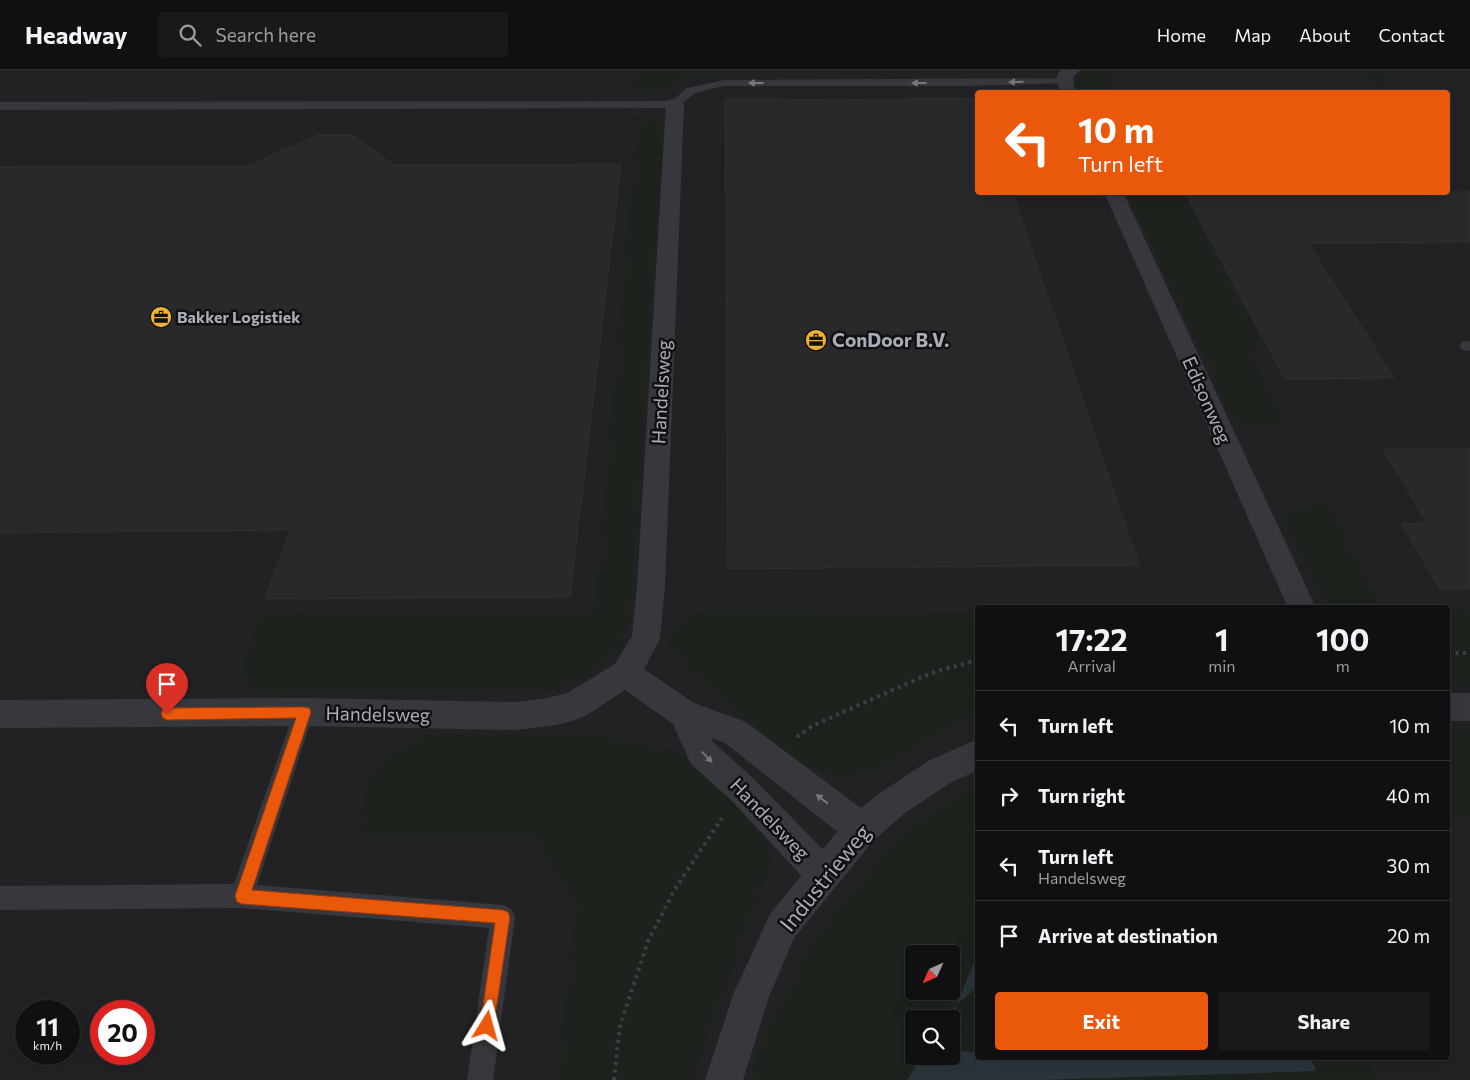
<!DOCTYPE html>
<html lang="en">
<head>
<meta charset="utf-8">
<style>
  :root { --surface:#101012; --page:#19191b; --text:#f1f3f6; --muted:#9c9d9f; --line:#303032; --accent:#ea580c }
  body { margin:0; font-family:Commissioner,sans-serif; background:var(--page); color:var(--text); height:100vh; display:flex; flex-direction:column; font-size:19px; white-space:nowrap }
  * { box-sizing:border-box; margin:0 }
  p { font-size:16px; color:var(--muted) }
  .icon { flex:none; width:28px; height:28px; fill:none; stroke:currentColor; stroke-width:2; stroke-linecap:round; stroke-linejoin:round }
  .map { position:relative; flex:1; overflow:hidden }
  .side { position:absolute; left:975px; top:535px; width:475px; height:455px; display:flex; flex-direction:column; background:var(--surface); border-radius:5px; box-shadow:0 5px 20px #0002,0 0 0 1px var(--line) }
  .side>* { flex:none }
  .top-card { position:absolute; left:975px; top:20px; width:475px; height:105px; border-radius:5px; box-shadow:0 5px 20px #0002,0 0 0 1px var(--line); background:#ea580c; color:#fff; overflow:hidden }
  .needle { width:32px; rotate:225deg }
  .tools { position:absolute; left:905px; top:875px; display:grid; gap:10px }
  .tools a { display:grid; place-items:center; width:55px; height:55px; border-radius:5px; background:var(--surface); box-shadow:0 5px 20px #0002,0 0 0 1px var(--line); font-size:25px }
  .speed { position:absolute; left:15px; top:930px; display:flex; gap:10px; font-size:25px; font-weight:700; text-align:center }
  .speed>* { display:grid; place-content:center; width:65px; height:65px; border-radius:50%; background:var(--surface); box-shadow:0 5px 20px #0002,0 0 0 1px var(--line); line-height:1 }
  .speed small { font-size:12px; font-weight:400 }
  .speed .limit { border:8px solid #d22; background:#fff; color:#111 }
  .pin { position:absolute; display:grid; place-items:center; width:42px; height:42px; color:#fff; margin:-51px -21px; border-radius:50% 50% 50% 0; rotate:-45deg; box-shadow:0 0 5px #0007 }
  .pin .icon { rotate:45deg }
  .me { position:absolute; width:55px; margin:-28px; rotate:8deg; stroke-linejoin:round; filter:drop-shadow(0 0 4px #0008) }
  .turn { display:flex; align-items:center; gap:18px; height:105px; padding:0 20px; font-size:22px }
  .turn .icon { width:65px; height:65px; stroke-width:2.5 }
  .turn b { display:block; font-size:35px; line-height:42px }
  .eta { display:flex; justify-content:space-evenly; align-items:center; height:85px; text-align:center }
  .eta b { font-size:30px; font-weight:700; line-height:35px }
  .primary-button { display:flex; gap:10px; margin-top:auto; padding:10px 20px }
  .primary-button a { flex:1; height:58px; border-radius:5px; background:var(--accent); color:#fff; font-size:20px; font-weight:700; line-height:58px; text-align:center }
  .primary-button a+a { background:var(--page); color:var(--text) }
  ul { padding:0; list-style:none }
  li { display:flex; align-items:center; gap:15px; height:70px; padding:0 20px; border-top:1px solid var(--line) }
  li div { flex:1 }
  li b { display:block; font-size:19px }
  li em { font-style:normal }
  header { display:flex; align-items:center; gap:30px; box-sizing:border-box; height:70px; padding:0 25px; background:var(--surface); border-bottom:1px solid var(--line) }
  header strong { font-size:24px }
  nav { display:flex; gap:28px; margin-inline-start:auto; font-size:18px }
  .search { width:350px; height:45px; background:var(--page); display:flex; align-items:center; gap:12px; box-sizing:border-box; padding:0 18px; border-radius:5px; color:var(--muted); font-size:19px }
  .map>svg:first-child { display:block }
  .built { fill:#222225; fill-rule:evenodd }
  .green { fill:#1c231d; fill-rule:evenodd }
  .water { fill:#2c353c }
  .building { fill:#29292c; stroke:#303034 }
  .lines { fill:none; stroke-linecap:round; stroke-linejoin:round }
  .path { stroke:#3d3f44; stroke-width:4; stroke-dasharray:3 4.5; stroke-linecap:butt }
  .service { fill:#37383d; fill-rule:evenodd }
  .minor { fill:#37383d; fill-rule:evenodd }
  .tertiary { fill:#37383d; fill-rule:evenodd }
  .oneway { fill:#757881 }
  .route { fill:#ea580c; stroke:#983908 }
  .labels { text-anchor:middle; stroke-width:5; stroke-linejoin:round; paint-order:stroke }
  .far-poi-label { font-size:16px; font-weight:bold; fill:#a8adb8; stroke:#111113; text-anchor:start }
  .poi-label { font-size:19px; font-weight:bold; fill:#a8adb8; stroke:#111113; text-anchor:start }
  .street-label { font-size:19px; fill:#a8adb8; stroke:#111113 }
  .near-street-label { font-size:22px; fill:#a8adb8; stroke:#111113 }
</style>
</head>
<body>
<header>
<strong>Headway</strong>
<div class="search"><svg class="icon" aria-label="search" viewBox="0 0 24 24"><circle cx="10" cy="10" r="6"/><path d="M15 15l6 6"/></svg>Search here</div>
<nav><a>Home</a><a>Map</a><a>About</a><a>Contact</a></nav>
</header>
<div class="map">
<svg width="1470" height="1010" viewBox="0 0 1470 1010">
  <rect width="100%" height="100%" fill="#161618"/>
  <path class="built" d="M 0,0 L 1470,0 L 1470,1010 L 0,1010 ZM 978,22 L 1448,22 L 1448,122 L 978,122 ZM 978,538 L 1448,538 L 1448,988 L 978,988 ZM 914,884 L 951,884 L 951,921 L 914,921 ZM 26,941 L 69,941 L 69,984 L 26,984 ZM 101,941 L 144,941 L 144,984 L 101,984 ZM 914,949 L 951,949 L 951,986 L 914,986 Z"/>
  <g class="green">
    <path d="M 635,0 L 723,0 L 723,6 C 700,7 678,1 665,23 L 632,24 Z"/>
    <polygon points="1090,0 1121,1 1107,8 1114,22 1079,22 1076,11 1084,3"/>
    <polygon points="1336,0 1381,0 1392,12 1377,13 1385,22 1381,22 1364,4 1335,2"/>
    <path d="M 630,45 C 644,45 655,46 663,59 L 630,542 L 618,580 L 584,609 L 543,621 L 260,625 L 248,612 L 246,591 L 260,545 L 596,547 L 635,94 L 643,49 L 630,48 Z"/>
    <polygon points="1127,123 1182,123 1259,268 1253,287 1260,310 1282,353 1259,355 1237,352"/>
    <polygon points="1318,434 1329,436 1379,537 1330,537 1283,447 1292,438"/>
    <polygon points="716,541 977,544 977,645 946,660 875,702 836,707 798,692 696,606 670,576 671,565 690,546"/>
    <rect x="1448" y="541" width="22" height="73"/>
    <polygon points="1470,658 1470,747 1448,747 1448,663"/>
    <polygon points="423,665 609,667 679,683 706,704 753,750 771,789 690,1010 559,1010 578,832 537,767 359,768 369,716 383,690"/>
    <path d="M 977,712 L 978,988 L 1370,988 L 1379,1010 L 753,1010 L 763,969 L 814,869 L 902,762 ZM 914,884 L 951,884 L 951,921 L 914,921 ZM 914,949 L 951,949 L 951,986 L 914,986 Z"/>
  </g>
  <polygon class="water" points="977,886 977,917 956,935 958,981 977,982 978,988 1129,988 1185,990 1199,988 1311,988 1316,1001 1039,1010 907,1010 922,986 951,986 951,949 947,949 956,935"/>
  <g class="building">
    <polygon points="922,28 978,29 978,122 1012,122 1139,495 728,499 725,29 892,30"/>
    <polygon points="318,65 352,65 394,95 621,94 570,527 265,529 290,460 0,463 0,97 248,96"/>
    <polygon points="1185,122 1470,122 1470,172 1308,173 1394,308 1285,309"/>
    <polygon points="1470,378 1470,519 1440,519 1402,454 1427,453 1383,379"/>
  </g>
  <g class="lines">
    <g class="path">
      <polyline points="1448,583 1470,583"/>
      <polyline points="797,667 812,656 931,603 978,590"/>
      <polyline points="614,1010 620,956 648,871 675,819 722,748"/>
    </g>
    <g class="service">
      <polygon points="1065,8 1071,11 1069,13 968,16 724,16 695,23 679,36 675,38 0,40 0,32 672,31 687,18 724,10"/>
      <polygon points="1470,271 1470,281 1462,280 1459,276 1462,272"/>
      <polygon points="304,632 311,635 314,642 257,815 503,835 511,839 515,847 493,1010 467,1010 489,858 242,838 0,840 0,816 234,814 294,642 297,635"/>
    </g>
    <g class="minor">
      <polygon points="1061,0 1080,0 1073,7 1075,22 1059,22 1057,5"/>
      <path d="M 675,29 L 681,30 L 684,34 L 665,516 L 660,569 L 644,599 L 694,633 L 746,652 L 873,747 L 878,759 L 873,771 L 861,776 L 849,771 L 725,673 L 711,668 L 713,672 L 754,709 L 835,792 L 840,804 L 835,816 L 823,821 L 811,816 L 732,731 L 691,694 L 673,654 L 625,620 C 612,628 599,638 585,646 C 565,656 538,657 516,660 L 304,656 L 0,658 L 0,630 L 304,628 L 516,632 L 548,628 L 567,623 L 615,594 L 632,566 L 637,516 L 666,34 L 669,30 Z"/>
      <polygon points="1104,122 1123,122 1316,538 1288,538"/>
    </g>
    <g class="tertiary">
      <rect x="1448" y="623" width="22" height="28"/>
      <polygon points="978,669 978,700 950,713 905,743 873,771 794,868 769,927 743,1010 705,1010 733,925 770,844 849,747 883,721 928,691"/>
    </g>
  </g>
  <defs><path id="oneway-solid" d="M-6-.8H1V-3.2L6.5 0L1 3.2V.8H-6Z" transform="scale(1.25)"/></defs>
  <g class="oneway">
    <use href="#oneway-solid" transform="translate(1016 12) rotate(179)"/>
    <use href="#oneway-solid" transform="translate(756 13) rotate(180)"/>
    <use href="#oneway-solid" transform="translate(919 13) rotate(180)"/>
    <use href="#oneway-solid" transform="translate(707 687) rotate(46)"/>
    <use href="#oneway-solid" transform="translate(822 729) rotate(-142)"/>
  </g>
  <polygon class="route" points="304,637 309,638 311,642 252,820 503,840 508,842 510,847 493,961 487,963 482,961 480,956 495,853 242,834 237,832 235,826 296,648 167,650 163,648 161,644 163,639 167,638"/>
  <defs>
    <g id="office-disc" transform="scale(1.125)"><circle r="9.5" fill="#f2b134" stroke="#111113"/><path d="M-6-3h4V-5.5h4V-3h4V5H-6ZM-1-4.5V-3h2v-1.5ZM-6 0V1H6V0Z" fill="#111"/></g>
  </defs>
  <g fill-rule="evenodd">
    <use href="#office-disc" x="161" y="247"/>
    <use href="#office-disc" x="816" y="270"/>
  </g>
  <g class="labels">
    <g class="far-poi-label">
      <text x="177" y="253">Bakker Logistiek</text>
    </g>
    <g class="poi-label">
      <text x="832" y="277">ConDoor B.V.</text>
    </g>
    <g class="street-label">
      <text transform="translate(661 322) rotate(-87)" y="7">Handelsweg</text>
      <text transform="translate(1207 330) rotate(66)" y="7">Edisonweg</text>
      <text transform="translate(378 644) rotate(1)" y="7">Handelsweg</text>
      <text transform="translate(770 749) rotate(46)" y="7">Handelsweg</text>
    </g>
    <g class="near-street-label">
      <text transform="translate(825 808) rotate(-51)" y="8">Industrieweg</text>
    </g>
  </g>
</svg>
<div class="tools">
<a><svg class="needle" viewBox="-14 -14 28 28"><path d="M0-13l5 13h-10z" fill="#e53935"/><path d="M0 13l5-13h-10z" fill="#9c9d9f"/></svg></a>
<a><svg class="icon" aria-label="search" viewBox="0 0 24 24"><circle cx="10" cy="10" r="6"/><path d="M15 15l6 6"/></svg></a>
</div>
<div class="speed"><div>11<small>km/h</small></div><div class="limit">20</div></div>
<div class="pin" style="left:167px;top:644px;background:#d93025"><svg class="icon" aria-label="arrive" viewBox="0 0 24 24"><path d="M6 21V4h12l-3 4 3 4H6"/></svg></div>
<svg class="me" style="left:487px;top:956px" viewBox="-20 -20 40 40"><path d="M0-17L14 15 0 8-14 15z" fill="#ea580c" stroke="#fff" stroke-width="4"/></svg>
<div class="top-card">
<div class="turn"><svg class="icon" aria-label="left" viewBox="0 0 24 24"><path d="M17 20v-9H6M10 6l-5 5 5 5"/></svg><div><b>10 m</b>Turn left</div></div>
</div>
<section class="side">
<div class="eta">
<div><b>17:22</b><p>Arrival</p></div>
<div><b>1</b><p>min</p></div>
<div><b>100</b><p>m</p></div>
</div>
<ul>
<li><svg class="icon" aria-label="left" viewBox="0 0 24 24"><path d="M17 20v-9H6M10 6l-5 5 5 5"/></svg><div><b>Turn left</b></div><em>10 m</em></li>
<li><svg class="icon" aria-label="right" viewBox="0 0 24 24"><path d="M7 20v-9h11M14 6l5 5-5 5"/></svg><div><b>Turn right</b></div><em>40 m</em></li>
<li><svg class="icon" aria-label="left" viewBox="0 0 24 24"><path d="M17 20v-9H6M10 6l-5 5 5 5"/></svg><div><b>Turn left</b><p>Handelsweg</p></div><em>30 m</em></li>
<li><svg class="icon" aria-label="arrive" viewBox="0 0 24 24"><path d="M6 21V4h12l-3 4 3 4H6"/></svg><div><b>Arrive at destination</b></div><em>20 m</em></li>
</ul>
<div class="primary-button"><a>Exit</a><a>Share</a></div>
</section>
</div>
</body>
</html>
